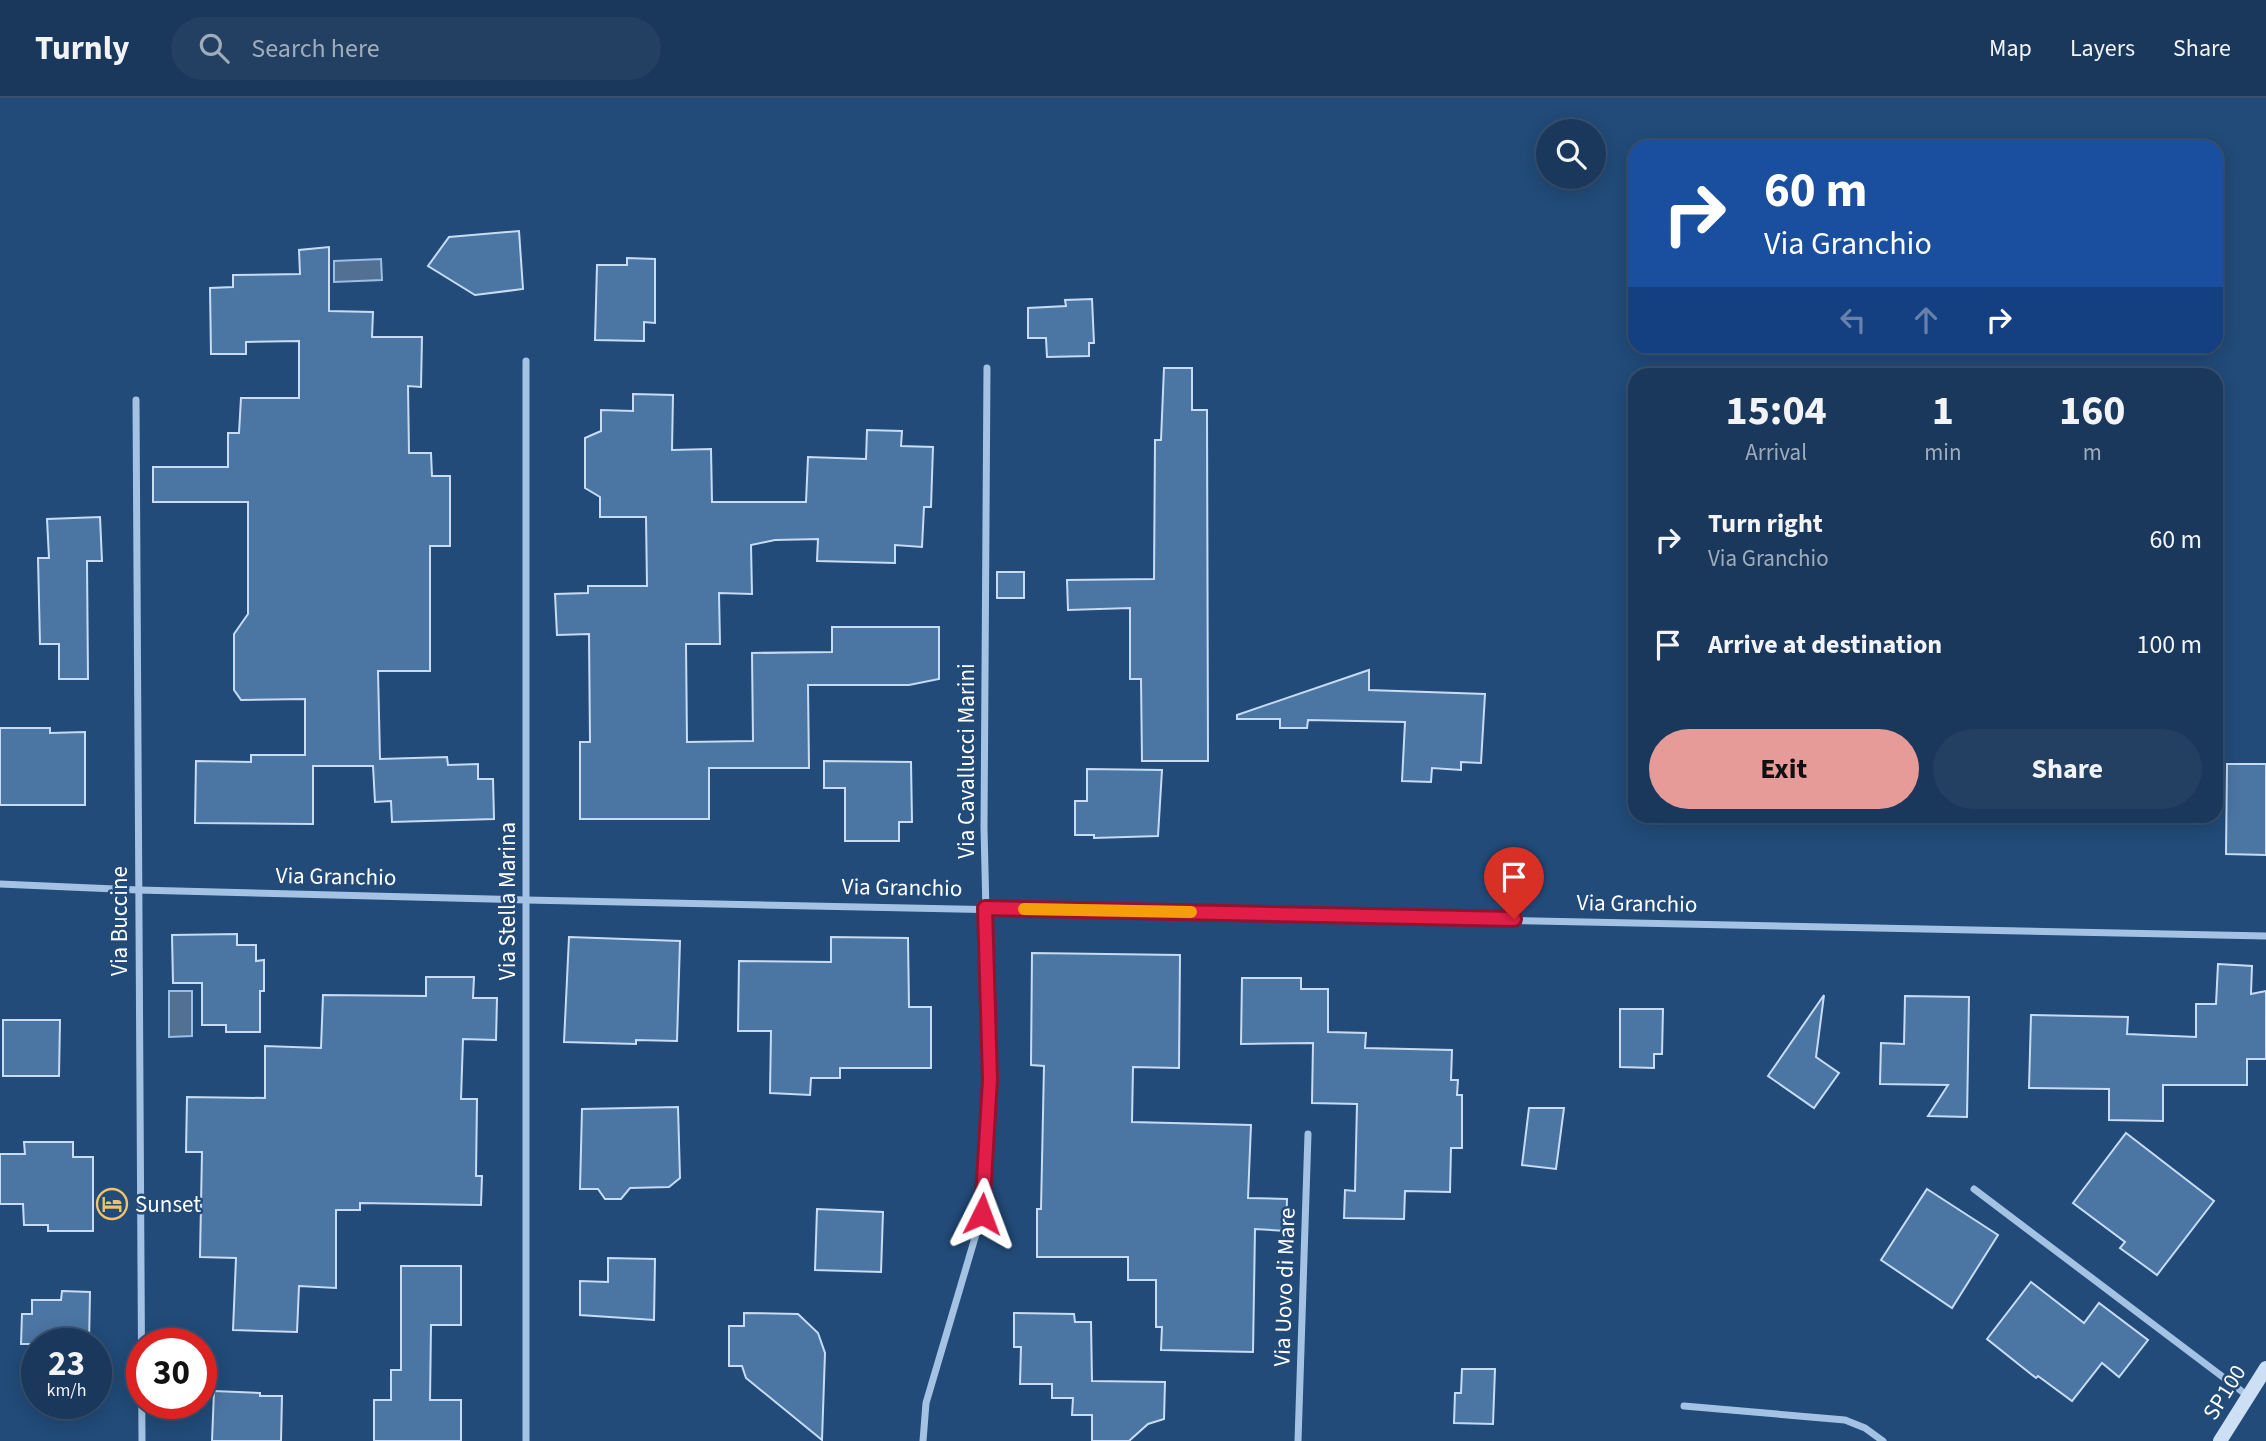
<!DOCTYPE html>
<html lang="en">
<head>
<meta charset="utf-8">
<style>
  :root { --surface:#1a385b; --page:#233f61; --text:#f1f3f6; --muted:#9facbb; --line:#385271; --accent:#e69b98 }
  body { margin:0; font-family:"Source Sans 3",sans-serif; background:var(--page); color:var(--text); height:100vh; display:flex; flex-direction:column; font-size:26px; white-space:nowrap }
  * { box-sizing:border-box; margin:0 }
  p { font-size:23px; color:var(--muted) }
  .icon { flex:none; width:38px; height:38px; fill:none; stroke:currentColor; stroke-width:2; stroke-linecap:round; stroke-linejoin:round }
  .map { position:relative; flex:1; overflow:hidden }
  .side { position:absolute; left:1628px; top:270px; width:595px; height:455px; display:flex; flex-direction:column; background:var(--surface); border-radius:21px; box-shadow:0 4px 18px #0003,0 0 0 2px var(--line) }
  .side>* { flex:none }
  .top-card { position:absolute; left:1628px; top:42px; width:595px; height:214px; border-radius:21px; box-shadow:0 4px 18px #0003,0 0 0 2px var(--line); background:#1a4fa0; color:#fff; overflow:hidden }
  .buttons { position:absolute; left:1536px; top:21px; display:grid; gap:14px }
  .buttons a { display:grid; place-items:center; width:70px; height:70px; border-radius:50%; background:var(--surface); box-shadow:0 4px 18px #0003,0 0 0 2px var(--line); font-size:35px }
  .speed { position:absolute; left:21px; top:1230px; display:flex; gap:14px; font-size:35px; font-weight:700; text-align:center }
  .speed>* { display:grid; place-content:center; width:91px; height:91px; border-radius:50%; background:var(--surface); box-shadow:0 4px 18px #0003,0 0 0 2px var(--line); line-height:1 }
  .speed small { font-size:18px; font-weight:400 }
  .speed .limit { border:10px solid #d22; background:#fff; color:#111 }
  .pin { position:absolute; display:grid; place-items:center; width:60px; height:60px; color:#fff; margin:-72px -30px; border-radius:50% 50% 50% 0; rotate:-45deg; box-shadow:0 0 7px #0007 }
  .pin .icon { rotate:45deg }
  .me { position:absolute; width:77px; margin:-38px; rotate:3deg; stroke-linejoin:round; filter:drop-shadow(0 0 5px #0008) }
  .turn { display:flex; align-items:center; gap:24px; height:147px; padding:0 21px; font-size:32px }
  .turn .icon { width:91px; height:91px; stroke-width:2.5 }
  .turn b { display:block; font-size:49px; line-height:60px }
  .lanes { display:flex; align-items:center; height:66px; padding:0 21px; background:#0003; justify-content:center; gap:35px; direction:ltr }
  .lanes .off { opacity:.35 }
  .eta { display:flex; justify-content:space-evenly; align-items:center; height:119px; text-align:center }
  .eta b { font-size:42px; font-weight:700; line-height:49px }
  .action { display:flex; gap:14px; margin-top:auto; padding:14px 21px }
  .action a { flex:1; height:80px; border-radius:42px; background:var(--accent); color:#111; font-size:28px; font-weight:700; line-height:80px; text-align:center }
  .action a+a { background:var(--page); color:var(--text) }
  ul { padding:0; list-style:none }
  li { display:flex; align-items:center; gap:21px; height:105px; padding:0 21px }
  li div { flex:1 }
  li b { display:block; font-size:26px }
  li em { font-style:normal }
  header { display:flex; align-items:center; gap:42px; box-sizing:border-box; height:98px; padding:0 35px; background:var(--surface); border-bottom:2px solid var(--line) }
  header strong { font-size:33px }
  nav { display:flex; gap:38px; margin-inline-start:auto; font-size:24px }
  .search { width:490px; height:63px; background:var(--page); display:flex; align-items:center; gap:18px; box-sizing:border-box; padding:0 24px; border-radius:38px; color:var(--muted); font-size:26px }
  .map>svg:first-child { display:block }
  .water { fill:#527092; stroke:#98bee5; stroke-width:2 }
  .building { fill:#4b75a3; stroke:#c7dcf4; stroke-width:2 }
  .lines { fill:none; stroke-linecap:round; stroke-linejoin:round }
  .minor { stroke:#a4c3e4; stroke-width:7 }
  .secondary { stroke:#cddff4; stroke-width:14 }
  .route-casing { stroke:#92132f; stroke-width:18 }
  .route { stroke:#e11d48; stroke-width:12 }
  .slow { stroke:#f59e0b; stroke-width:12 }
  .labels { text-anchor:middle; stroke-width:5; stroke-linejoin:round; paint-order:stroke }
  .street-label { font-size:23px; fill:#fff; stroke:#224b79 }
  .poi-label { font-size:23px; fill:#fff; stroke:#224b79; text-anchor:start }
</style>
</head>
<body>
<header>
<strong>Turnly</strong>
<div class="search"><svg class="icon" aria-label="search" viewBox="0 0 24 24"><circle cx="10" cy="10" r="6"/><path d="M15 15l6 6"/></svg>Search here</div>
<nav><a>Map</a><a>Layers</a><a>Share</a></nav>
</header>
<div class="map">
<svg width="2266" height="1343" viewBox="0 0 2266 1343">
  <rect width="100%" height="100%" fill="#224b79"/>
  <g class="water">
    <polygon points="381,161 382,182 334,184 334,163"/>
    <polygon points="169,893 192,893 192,938 169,939"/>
  </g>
  <g class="building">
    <polygon points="519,133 523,191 475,197 428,168 449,139"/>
    <polygon points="329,149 329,213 373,214 372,239 422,239 421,289 408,288 409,355 431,355 432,378 450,378 450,448 430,448 430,573 378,573 380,661 447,659 448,667 478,666 478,681 493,681 494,721 392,724 391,703 375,704 373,668 313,668 313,726 195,725 196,663 251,664 251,657 305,657 305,601 241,602 234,592 234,536 248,516 248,404 153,404 153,369 228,369 228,335 239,335 241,300 299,300 299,243 246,244 246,256 211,256 210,190 233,189 233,177 300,176 299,152"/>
    <polygon points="627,160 655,161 655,225 644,224 644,243 595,242 597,167 627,167"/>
    <polygon points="1092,201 1094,245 1089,245 1089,258 1047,259 1046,240 1028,240 1028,210 1066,208 1065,202"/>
    <polygon points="1164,270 1192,270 1192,312 1207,312 1208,663 1142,663 1141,581 1130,581 1130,510 1068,512 1067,482 1154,481 1155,342 1161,342"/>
    <polygon points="633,296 673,297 672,352 711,351 712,404 806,404 808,359 866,361 867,332 902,333 901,348 933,349 931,409 924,409 922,449 895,447 895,465 817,463 818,441 775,442 751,447 752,496 719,495 720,546 686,546 687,644 753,643 752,555 832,554 832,529 939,529 939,581 909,587 808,587 809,670 709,670 709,721 580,721 580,644 590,644 589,536 557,537 555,496 588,495 588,488 647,488 646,419 600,419 600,399 585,390 585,340 601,333 601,312 633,313"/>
    <polygon points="100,419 102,463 87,463 88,581 59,581 59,546 40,546 38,460 49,460 47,421"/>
    <rect x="997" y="474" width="27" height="26"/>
    <polygon points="1369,572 1369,592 1485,596 1481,665 1461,664 1461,672 1432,670 1431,684 1402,683 1405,624 1308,622 1307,630 1280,630 1280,621 1237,621 1237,617"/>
    <polygon points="0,630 50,630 50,635 85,634 85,707 0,707"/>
    <polygon points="824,663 911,664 912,724 899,724 899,743 845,743 845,690 824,690"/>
    <polygon points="2227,666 2266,666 2266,757 2226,756"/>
    <polygon points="1087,671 1162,672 1158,738 1094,740 1094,737 1075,737 1075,703 1087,703"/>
    <polygon points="237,836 237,847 256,847 256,863 264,862 264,893 260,893 260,934 226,934 226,927 202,927 202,885 173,885 172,837"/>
    <polygon points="569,839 680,843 677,943 636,942 636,946 564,944"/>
    <polygon points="831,839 908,840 909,909 931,909 931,970 840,970 840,980 811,980 810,997 770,995 771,933 738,933 739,863 831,864"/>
    <polygon points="1032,855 1180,857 1179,970 1133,969 1132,1024 1251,1027 1248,1100 1287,1101 1286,1133 1255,1131 1253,1254 1161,1252 1162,1229 1156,1229 1156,1182 1128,1182 1128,1159 1037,1159 1037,1111 1041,1111 1044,968 1031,967"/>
    <polygon points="2218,866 2252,868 2251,896 2266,893 2266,961 2247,961 2247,987 2163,987 2163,1023 2109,1022 2109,991 2029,990 2031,917 2128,919 2127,936 2196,939 2196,906 2216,906"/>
    <polygon points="426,879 474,879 473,900 497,900 496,942 463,941 461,1001 477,1001 476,1078 482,1078 481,1107 360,1105 360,1112 336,1112 336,1190 299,1188 297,1234 233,1232 236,1160 200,1159 202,1054 186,1054 187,999 265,1000 265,948 321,950 323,897 426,898"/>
    <polygon points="1242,880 1301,880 1301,891 1328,891 1328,934 1366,935 1365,950 1452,952 1451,982 1458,982 1457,997 1462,997 1462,1050 1451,1050 1450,1094 1405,1093 1404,1121 1344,1120 1345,1092 1355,1093 1357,1006 1312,1005 1313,945 1241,946"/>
    <polygon points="1824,897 1816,959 1839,975 1814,1010 1768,978"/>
    <polygon points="1905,898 1969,899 1967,1019 1928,1018 1948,987 1880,986 1881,945 1904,946"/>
    <polygon points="1620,911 1663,911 1662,956 1654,956 1654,970 1620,969"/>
    <polygon points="3,922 60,922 59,978 3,978"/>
    <polygon points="678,1009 680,1080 669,1089 630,1090 621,1101 605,1101 598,1091 580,1091 582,1011"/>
    <polygon points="1529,1010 1564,1010 1556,1071 1522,1067"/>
    <polygon points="2126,1035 2214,1103 2157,1177 2120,1150 2125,1144 2073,1105"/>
    <polygon points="24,1044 73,1044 73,1059 93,1059 93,1133 48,1133 48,1127 24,1127 23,1106 0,1106 0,1056 25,1056"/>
    <polygon points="1927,1091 1998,1137 1952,1210 1881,1162"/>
    <polygon points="817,1111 883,1114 881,1174 815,1172"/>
    <polygon points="608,1160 655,1161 654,1222 580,1217 580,1183 608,1184"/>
    <polygon points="401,1168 461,1168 461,1227 431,1227 430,1302 461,1302 461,1343 374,1343 374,1302 391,1302 391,1272 401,1272"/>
    <polygon points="2031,1184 2084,1225 2099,1205 2148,1242 2119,1279 2102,1265 2072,1303 2038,1278 2036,1280 1987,1241"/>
    <polygon points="62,1193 90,1194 89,1246 21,1246 22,1216 32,1216 32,1202 61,1202"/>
    <polygon points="744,1215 798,1216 818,1235 825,1255 822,1342 746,1280 742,1268 729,1268 729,1228 744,1228"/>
    <polygon points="1014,1215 1074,1216 1075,1224 1091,1224 1092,1283 1165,1284 1164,1321 1148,1326 1129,1343 1092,1343 1092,1317 1072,1317 1073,1300 1052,1300 1052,1286 1020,1286 1021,1249 1014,1249"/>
    <polygon points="1462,1271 1495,1271 1493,1326 1454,1325 1455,1295 1461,1295"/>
    <polygon points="214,1293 260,1295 260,1298 282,1298 281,1343 212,1343"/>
  </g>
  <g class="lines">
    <g class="minor">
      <polyline points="526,263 526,1343"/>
      <polyline points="136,302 142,1343"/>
      <polyline points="0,786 138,792 526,802 2266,838"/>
      <polyline points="1974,1091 2248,1298"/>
      <polyline points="1684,1308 1845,1322 1865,1330 1883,1343"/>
      <polyline points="923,1343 926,1305 982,1116 990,981 984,730 987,270"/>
      <polyline points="1298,1343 1308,1036"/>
    </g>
    <polyline class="secondary" points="2220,1343 2266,1270"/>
  </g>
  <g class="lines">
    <g class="route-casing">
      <polyline id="route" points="982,1116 990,981 985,810 1514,821"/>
    </g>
    <use href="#route" class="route"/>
    <polyline class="slow" points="1024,811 1191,814"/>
  </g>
  <defs>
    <g id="hotel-ring" transform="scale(1.575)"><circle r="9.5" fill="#224b79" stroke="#f0c466" stroke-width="1.5"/><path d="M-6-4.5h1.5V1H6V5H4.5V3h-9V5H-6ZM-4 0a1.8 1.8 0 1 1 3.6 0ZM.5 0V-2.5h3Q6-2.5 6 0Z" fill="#f0c466"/></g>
  </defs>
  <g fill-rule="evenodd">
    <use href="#hotel-ring" x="112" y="1106"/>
  </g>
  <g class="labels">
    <g class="street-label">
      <text transform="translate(966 663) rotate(-90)" y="8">Via Cavallucci Marini</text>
      <text transform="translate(336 778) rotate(1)" y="8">Via Granchio</text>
      <text transform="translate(902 789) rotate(1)" y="8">Via Granchio</text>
      <text transform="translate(507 803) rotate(-90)" y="8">Via Stella Marina</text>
      <text transform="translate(1637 805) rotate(1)" y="8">Via Granchio</text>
      <text transform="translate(119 823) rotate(-90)" y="8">Via Buccine</text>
      <text transform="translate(1284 1189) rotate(-88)" y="8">Via Uovo di Mare</text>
      <text transform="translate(2224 1294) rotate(-58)" y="8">SP100</text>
    </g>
    <g class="poi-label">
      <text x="135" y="1114">Sunset</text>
    </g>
  </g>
</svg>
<div class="buttons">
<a><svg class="icon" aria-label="search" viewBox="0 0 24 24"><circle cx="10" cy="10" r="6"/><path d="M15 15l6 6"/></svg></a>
</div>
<div class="speed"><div>23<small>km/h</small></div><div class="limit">30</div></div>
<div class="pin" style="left:1514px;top:821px;background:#d93025"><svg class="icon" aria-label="arrive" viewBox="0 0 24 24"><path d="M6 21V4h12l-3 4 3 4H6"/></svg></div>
<svg class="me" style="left:982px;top:1116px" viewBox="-20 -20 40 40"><path d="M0-17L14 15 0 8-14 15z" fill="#e11d48" stroke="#fff" stroke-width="4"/></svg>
<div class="top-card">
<div class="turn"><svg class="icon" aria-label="right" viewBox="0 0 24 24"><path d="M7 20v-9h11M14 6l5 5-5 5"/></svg><div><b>60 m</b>Via Granchio</div></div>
<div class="lanes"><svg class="icon off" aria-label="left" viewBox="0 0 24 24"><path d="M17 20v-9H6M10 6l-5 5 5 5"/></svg><svg class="icon off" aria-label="ahead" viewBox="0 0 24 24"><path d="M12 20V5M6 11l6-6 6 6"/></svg><svg class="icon" aria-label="right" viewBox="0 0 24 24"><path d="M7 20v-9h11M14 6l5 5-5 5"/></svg></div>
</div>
<section class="side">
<div class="eta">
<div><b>15:04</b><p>Arrival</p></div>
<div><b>1</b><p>min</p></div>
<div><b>160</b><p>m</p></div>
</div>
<ul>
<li><svg class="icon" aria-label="right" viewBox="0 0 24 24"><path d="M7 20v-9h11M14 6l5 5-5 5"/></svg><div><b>Turn right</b><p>Via Granchio</p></div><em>60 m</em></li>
<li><svg class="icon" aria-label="arrive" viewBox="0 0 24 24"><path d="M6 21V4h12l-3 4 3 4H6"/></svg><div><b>Arrive at destination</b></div><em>100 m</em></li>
</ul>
<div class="action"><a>Exit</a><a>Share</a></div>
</section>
</div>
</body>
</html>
